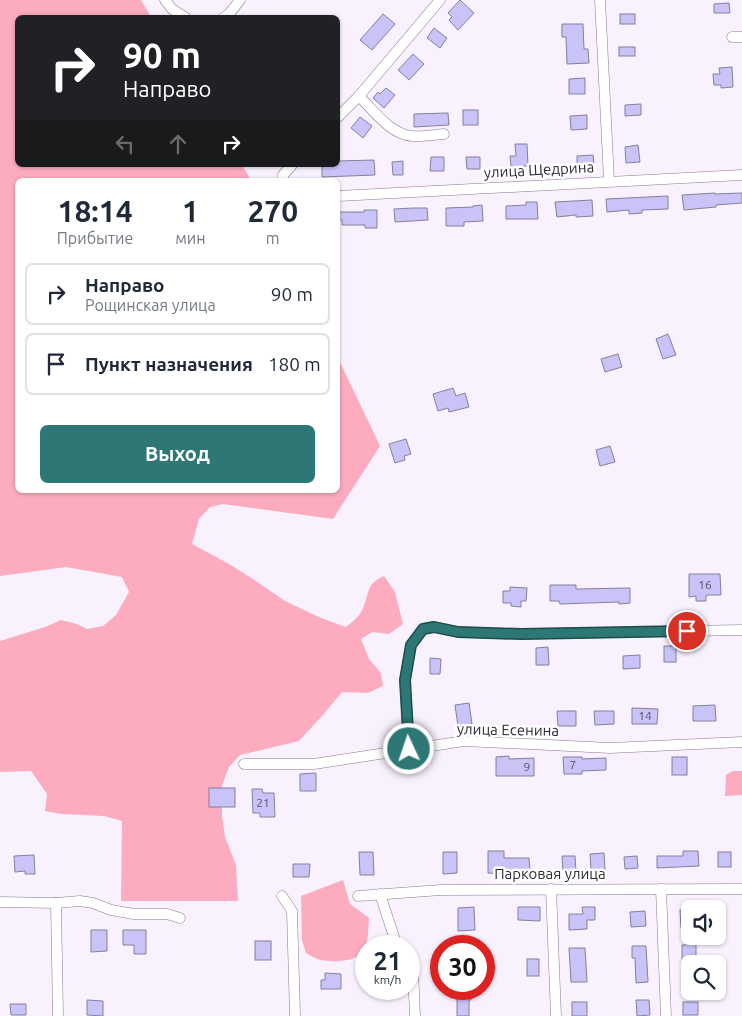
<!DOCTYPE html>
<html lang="ru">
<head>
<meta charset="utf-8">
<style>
  :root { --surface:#fff; --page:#f2f2f3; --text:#1f2937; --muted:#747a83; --line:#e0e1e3; --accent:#2d7774 }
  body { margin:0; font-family:Ubuntu,sans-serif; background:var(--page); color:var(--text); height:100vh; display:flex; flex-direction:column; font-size:19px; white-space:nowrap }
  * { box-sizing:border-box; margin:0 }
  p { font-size:16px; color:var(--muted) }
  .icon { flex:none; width:28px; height:28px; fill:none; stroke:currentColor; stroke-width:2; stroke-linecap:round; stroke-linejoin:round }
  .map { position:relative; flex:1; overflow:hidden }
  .side { position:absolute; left:15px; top:178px; width:325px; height:315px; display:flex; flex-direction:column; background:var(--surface); border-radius:8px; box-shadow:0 1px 4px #0004 }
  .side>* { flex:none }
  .guide { position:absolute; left:15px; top:15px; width:325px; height:152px; border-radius:8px; box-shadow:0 1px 4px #0004; background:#202124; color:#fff; overflow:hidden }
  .controls { position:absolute; left:681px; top:900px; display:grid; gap:10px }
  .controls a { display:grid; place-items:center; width:45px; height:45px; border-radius:8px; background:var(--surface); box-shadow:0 1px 4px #0004; font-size:25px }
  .speed { position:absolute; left:355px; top:935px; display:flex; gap:10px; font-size:25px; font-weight:700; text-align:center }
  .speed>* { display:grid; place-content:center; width:65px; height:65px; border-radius:50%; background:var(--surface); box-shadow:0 1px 4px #0004; line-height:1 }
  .speed small { font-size:12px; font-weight:400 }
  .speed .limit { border:8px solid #d22; background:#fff; color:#111 }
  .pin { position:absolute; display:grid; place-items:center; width:42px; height:42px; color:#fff; margin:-21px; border:2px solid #fff; border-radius:50%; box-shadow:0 1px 5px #0007 }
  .me { position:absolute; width:55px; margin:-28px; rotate:357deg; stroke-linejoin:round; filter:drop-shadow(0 0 4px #0008) }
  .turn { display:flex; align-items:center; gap:18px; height:105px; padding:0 25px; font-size:22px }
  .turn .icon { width:65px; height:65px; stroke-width:2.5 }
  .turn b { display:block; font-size:35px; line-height:42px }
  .lanes { display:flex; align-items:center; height:48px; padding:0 25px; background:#0003; justify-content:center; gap:25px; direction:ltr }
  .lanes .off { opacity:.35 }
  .eta { display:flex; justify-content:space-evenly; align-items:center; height:85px; text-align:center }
  .eta b { font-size:30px; font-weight:700; line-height:35px }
  .action { display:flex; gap:10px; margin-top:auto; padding:10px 25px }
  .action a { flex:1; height:58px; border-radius:8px; background:var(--accent); color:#fff; font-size:20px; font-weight:700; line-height:58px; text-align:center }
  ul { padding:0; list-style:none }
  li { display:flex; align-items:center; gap:15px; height:62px; margin:0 10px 8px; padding:0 15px; border:2px solid var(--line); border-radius:8px }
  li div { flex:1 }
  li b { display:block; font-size:19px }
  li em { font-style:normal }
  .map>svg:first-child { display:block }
  .forest { fill:#fcacbe }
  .building { fill:#c9c3f7; stroke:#84809f }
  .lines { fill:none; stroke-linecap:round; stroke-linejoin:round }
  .street-casing { stroke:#8a7893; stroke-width:11 }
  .street { stroke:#fff; stroke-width:10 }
  .route-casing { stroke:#1d4d4b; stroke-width:12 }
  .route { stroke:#2d7774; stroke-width:9 }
  .labels { text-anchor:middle; stroke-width:5; stroke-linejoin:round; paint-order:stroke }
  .number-label { font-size:12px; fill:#575066 }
  .street-label { font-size:15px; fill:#312a35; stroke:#fff }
</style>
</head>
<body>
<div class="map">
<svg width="742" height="1016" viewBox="0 0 742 1016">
  <rect width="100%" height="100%" fill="#f9f1fd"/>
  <g class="forest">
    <path d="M 0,0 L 141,0 L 151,17 L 18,18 L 18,165 L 242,165 L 251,180 L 18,180 L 18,490 L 338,490 L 338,358 L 380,446 L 333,519 L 223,504 L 210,507 L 199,519 L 192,544 L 229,564 L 253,579 L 285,601 L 321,618 L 346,627 C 351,623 358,618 361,612 C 370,597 364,584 384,576 L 395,592 L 403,624 L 389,634 L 372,632 L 361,639 L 369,659 L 381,673 L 383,686 L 368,693 L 342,692 L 322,716 L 299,741 L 240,755 L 229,767 L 222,785 L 222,816 L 225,837 L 236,865 L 238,901 L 121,901 L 122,821 L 104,816 L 61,814 L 45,811 L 47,794 L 31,771 L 0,772 L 0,641 L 45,627 L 61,620 L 77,624 L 87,629 L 103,626 L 116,615 L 129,592 L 122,577 L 66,567 L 0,576 Z"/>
    <polygon points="733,771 742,771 742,795 725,796 726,775"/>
    <path d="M 343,880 L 350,904 L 369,918 C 368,928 369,939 364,949 C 357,963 334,962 321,960 C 316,959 311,956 306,953 L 302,940 L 301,896 Z"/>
  </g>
  <g class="building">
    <polygon points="460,0 474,13 458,30 449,20 452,17 448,13"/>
    <polygon points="729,3 730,13 714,13 714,4"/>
    <polygon points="383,14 395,24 372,50 360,40"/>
    <rect x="620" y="14" width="15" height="10"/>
    <polygon points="562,24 583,24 584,49 588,49 589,63 567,64 566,37 562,37"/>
    <polygon points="434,28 447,38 440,48 427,38"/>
    <rect x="619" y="47" width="16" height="9"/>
    <polygon points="413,54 424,64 409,80 398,70"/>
    <polygon points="732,67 733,87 721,88 721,85 714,85 713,74 720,74 719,68"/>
    <polygon points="585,78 585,94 569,94 569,79"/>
    <polygon points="386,88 395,95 384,108 373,98 378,92 380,94"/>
    <polygon points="641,104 641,115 625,116 625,105"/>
    <rect x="463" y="110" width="15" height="15"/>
    <polygon points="448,113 449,125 414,127 414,114"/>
    <polygon points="587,115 587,129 571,130 570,116"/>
    <polygon points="360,117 372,126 363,138 351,128"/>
    <polygon points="515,144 527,144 528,166 511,167 510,156 516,156"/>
    <polygon points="638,145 640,162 626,163 625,147"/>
    <polygon points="593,155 594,163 577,164 577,156"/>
    <polygon points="431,157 444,157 444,171 430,171"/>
    <polygon points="466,157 480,157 480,169 467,169"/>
    <polygon points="374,160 375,175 322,177 322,165 338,165 338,161"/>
    <polygon points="403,161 403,175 393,175 392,162"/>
    <polygon points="715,193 715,194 742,193 742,203 716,205 716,207 684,210 682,195"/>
    <polygon points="668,196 668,209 642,210 642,213 629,214 629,210 607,212 606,199"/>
    <polygon points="592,200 593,216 576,217 576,215 557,217 555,202"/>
    <polygon points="526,202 537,202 538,219 506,219 506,206 526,205"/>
    <polygon points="482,205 483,221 464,222 464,226 446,226 446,208 473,207 473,206"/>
    <polygon points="413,208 427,208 428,220 395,222 394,209"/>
    <polygon points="364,210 377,210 377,228 365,228 365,225 342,225 342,220 338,220 338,212 364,212"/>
    <polygon points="668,334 676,355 663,359 656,339"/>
    <polygon points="618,354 622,367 605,372 601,359"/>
    <polygon points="453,388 456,396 465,393 469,407 449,412 448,408 438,411 433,394"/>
    <polygon points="406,439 411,454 404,456 405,460 395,463 389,444"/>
    <polygon points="610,446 615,462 600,466 596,450"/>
    <polygon points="689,574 720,574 721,595 706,595 706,601 696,601 696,596 689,597"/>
    <polygon points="550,585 576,585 576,589 630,588 630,603 619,604 619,602 560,604 559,601 550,601"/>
    <polygon points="510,587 527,588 526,601 521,601 521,607 511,606 511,603 503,603 503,591 510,591"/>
    <rect x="664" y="646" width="12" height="16"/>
    <polygon points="548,647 549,665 536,665 536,648"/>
    <polygon points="640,655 640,668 623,669 623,656"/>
    <polygon points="430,658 441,659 440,674 430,674"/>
    <polygon points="469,703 472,724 458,726 455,705"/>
    <polygon points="715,705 716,721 693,721 693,706"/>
    <polygon points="632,708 658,709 657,724 632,724"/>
    <polygon points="557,711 576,711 576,726 558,726"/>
    <polygon points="594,711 614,711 614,724 595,725"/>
    <polygon points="509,756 509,759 534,758 534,776 496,776 496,757"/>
    <polygon points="563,757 582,757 582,759 606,758 606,770 582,771 582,774 564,774"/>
    <rect x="672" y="757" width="15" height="18"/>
    <polygon points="316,773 316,791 300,791 300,774"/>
    <rect x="209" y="788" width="26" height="19"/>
    <polygon points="252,789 262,789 263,793 274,793 275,817 260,817 260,813 253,813"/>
    <polygon points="488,851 504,851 504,858 529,858 530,871 504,871 504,874 488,873"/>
    <polygon points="683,851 698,851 699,866 657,868 657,856 683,856"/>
    <polygon points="359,852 373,852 374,875 360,875"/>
    <polygon points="443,852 457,852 457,873 443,874"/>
    <rect x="718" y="852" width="13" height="15"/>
    <polygon points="604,853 605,870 591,870 590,854"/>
    <polygon points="34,855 35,874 25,874 25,871 15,872 14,856"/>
    <polygon points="562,856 575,856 576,871 563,871"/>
    <polygon points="637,856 638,868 625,869 624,857"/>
    <polygon points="293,864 310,864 309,877 293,877"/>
    <polygon points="474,907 475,930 458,931 458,908"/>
    <polygon points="518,907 540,907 540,921 518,920"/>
    <polygon points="582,907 595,907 595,920 587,920 587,929 569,930 569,914 583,914"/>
    <polygon points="680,910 690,910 690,928 681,928"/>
    <polygon points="645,911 646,926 631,927 630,912"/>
    <polygon points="91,930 107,930 107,951 91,952"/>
    <polygon points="123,930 146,930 146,954 134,954 134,945 123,945"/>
    <rect x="255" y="941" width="16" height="19"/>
    <polygon points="696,944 696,957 690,957 690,983 682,983 682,945"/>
    <polygon points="632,946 646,946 648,982 636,983 635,958 632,958"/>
    <polygon points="569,948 585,948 587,982 571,982"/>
    <rect x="527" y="959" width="12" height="17"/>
    <polygon points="325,973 341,974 341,989 321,989 321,980 325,980"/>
    <polygon points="378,989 401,989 401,995 378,996"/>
    <polygon points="457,989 471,989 471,1000 469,1000 469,1016 457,1016"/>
    <polygon points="87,1000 103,1001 103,1016 87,1015"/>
    <polygon points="636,1000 649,1000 650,1015 637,1016"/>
    <rect x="572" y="1002" width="15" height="14"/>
    <rect x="683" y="1002" width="15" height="13"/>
    <polygon points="10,1004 26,1004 26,1015 11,1015"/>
  </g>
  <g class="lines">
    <g class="street-casing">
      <g id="street">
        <polyline points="165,0 172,9 186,18"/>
        <polyline points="600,0 609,181"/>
        <polyline points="223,18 229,14 240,0"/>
        <polyline points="732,37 742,37"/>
        <path d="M 359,96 C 373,110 391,135 412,136 C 422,137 433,135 444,134"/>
        <polyline points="338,117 359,96 440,0"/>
        <polyline points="283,180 283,175 292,165"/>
        <polyline points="338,196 742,175"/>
        <polyline points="409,749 405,680 411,645 423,629 434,627 458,632 521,634 742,630"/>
        <polyline points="244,764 314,764 464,741 610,748 742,742"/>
        <polyline points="551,889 556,1016"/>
        <polyline points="661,889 666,1016"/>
        <polyline points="380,894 397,946"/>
        <polyline points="282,896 292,911 295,1016"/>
        <polyline points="358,896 441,890 742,889"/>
        <polyline points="0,902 56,903 58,1016"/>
        <polyline points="56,903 80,901 93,903 111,910 134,914 167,914 180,918"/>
        <polyline points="409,965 413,971 415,1016"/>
      </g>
    </g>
    <use href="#street" class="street"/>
  </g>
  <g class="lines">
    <g class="route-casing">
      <polyline id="route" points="409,749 405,680 411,645 423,629 434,627 458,632 521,634 687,631"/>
    </g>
    <use href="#route" class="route"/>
  </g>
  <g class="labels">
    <g class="number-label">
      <text x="705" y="589">16</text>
      <text x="645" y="720">14</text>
      <text x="573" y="769">7</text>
      <text x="527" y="771">9</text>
      <text x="263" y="807">21</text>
    </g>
    <g class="street-label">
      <text transform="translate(539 170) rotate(-3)" y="5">улица Щедрина</text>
      <text transform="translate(508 730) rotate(1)" y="5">улица Есенина</text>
      <text x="550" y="879">Парковая улица</text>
    </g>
  </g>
</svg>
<div class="controls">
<a><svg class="icon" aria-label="sound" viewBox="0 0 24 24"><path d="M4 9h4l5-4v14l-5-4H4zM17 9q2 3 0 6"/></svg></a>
<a><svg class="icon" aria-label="search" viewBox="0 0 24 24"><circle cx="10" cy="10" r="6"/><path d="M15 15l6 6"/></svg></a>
</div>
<div class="speed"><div>21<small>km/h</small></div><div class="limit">30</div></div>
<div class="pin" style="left:687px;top:631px;background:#d93025"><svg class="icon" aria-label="arrive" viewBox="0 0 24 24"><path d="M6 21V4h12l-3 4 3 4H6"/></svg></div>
<svg class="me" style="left:409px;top:749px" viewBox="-20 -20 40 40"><circle r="17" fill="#2d7774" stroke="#fff" stroke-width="3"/><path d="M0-11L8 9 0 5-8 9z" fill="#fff"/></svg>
<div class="guide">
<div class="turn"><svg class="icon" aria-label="right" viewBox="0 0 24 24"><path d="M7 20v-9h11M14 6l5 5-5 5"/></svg><div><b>90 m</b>Направо</div></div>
<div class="lanes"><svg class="icon off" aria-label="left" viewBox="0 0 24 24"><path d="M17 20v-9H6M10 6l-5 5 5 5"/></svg><svg class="icon off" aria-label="ahead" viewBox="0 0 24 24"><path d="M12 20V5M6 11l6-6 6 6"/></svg><svg class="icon" aria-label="right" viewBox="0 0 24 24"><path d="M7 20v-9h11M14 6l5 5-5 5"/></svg></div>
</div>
<section class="side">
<div class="eta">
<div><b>18:14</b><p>Прибытие</p></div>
<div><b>1</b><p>мин</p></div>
<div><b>270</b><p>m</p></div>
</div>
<ul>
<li><svg class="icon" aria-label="right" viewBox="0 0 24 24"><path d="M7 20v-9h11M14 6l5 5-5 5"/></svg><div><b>Направо</b><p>Рощинская улица</p></div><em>90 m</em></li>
<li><svg class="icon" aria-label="arrive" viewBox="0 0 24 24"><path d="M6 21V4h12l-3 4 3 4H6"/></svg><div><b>Пункт назначения</b></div><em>180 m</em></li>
</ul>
<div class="action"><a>Выход</a></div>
</section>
</div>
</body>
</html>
